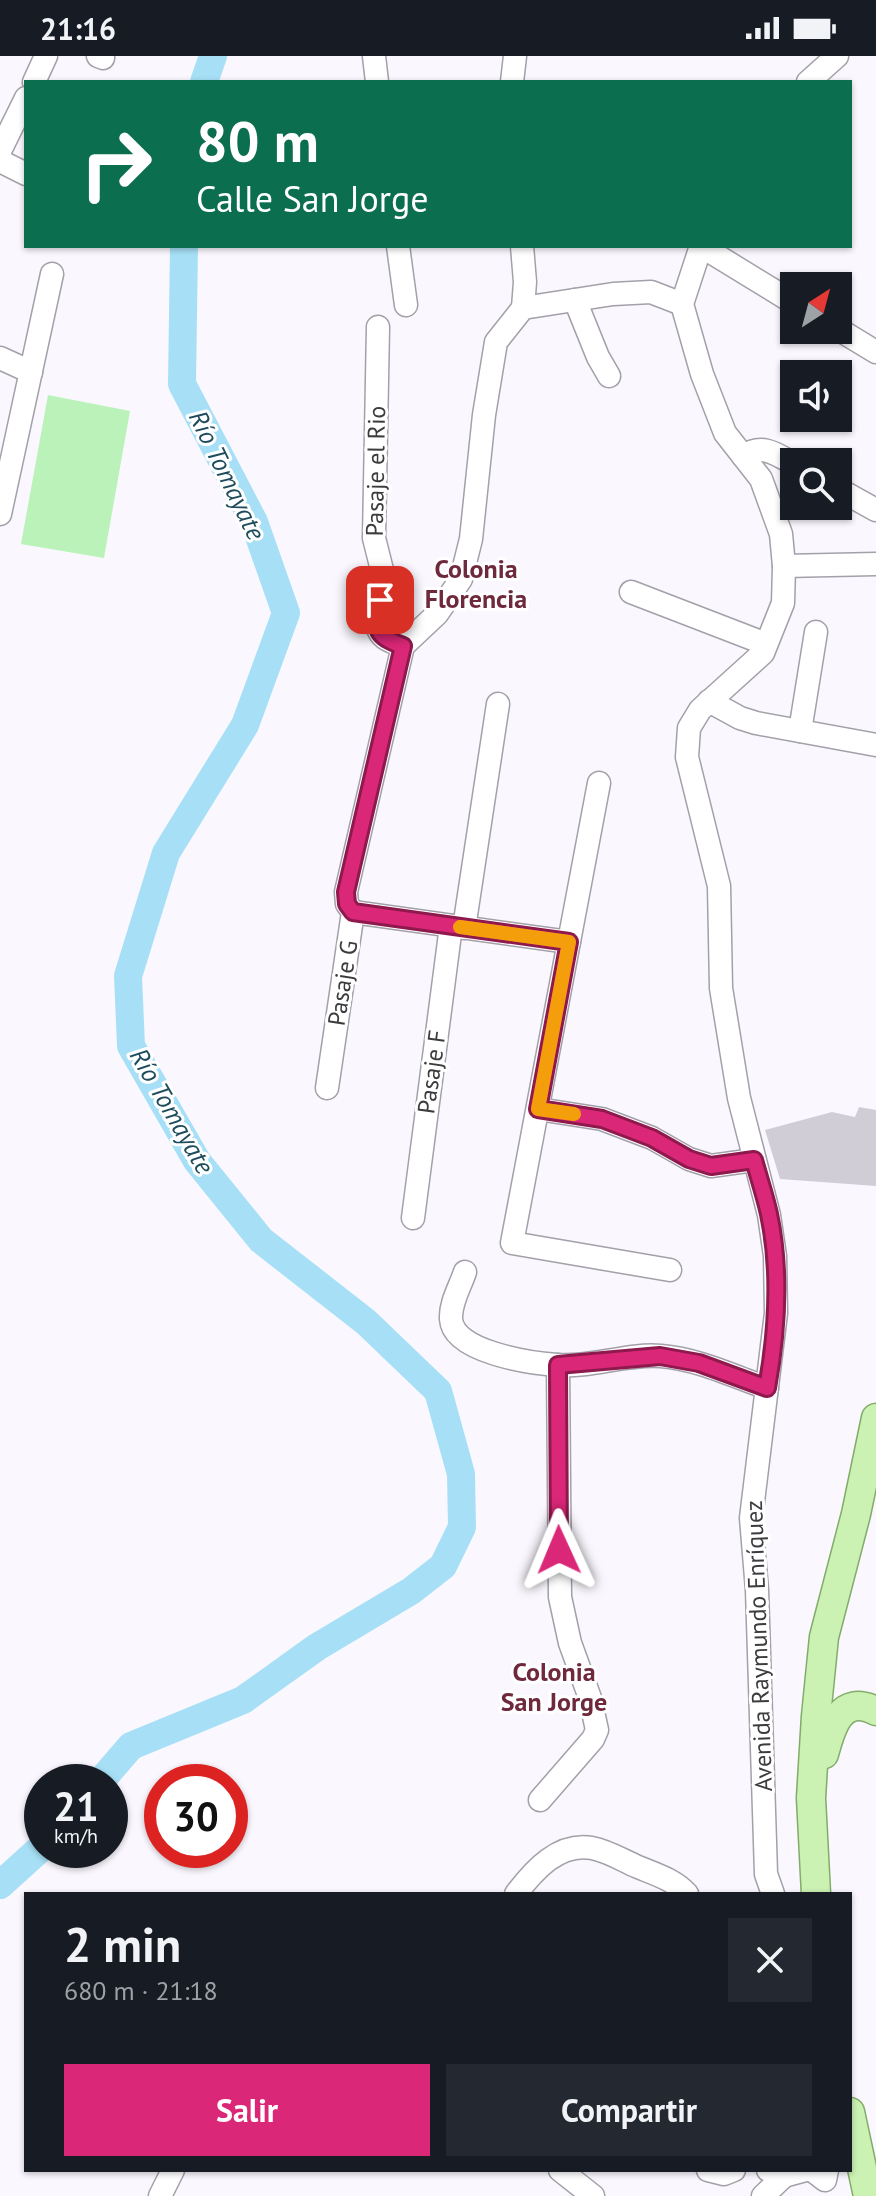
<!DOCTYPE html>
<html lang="es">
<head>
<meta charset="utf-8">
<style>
  :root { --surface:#171b24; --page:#242831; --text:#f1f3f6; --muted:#9ea1a6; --accent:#db2777 }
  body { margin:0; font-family:"PT Sans",sans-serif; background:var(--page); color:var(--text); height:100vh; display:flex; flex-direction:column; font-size:30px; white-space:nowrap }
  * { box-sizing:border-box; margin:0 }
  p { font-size:26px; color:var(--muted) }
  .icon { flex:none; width:44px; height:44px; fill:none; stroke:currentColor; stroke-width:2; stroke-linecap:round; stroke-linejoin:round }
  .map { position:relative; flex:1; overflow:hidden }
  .panel { position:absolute; left:24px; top:1836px; width:828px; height:280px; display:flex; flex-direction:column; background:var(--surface); border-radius:0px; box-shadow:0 2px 6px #0004 }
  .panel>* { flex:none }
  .banner { position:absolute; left:24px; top:24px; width:828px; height:168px; border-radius:0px; box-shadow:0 2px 6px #0004; background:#0b6e4f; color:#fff; overflow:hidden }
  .needle { width:52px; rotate:36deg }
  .fabs { position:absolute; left:780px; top:216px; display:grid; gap:16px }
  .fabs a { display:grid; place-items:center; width:72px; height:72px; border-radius:0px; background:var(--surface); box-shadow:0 2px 6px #0004; font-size:40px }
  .speed { position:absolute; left:24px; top:1708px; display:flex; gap:16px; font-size:40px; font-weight:700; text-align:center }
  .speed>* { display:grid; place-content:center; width:104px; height:104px; border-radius:50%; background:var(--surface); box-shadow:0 2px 6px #0004; line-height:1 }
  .speed small { font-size:20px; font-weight:400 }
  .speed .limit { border:12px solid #d22; background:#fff; color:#111 }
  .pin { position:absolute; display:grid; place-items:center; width:68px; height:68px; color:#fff; margin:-34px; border-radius:16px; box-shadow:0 4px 12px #0006 }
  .me { position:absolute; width:88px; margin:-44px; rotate:359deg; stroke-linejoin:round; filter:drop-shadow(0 0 6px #0008) }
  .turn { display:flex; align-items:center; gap:28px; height:168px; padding:0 40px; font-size:36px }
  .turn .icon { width:104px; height:104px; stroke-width:2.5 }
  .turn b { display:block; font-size:56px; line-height:68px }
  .round { display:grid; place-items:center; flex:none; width:84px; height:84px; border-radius:0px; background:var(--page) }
  .head { display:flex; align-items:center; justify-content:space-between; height:136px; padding:0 40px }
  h1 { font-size:48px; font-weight:700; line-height:60px }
  .button { display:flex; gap:16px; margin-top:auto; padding:16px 40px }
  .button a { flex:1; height:92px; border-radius:0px; background:var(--accent); color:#fff; font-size:32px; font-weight:700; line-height:92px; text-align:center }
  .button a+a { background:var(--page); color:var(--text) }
  .status { display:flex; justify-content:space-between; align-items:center; height:56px; padding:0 40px; background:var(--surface); direction:ltr }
  .status svg { height:22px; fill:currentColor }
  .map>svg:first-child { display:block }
  .garden { fill:#baf2b9 }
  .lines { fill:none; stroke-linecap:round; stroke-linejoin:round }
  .river { stroke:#a7e0f6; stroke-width:28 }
  .building { fill:#d1cdd7 }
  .minor-casing { stroke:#a3a0a9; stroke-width:25 }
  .major-casing { stroke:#83ab6a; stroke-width:31 }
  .minor { stroke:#fff; stroke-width:22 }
  .major { stroke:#cbf1b3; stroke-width:28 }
  .route-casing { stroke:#8e194d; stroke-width:20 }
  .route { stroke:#db2777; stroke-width:14 }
  .slow { stroke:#f59e0b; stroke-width:14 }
  .labels { text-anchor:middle; stroke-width:6; stroke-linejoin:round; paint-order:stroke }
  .street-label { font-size:24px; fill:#3c3b3e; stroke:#fff }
  .water-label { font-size:26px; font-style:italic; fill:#1f4c5c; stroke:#fff }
  .neighbourhood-label { font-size:26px; font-weight:bold; fill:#6e293d; stroke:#fff }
</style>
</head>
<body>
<div class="status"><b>21:16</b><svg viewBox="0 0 49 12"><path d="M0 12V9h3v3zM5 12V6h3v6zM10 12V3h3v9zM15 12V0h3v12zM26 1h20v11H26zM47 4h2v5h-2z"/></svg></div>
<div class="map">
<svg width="876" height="2140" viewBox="0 0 876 2140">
  <rect width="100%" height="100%" fill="#faf8fe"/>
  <polygon class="garden" points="48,339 130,355 104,502 21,488"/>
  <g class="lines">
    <g class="river">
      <polyline points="204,26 213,0"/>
      <polyline points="100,1726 131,1690 243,1644 317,1591 411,1535 443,1510 462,1471 461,1418 438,1335 366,1266 261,1184 197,1105 131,990 128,920 166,797 245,669 286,557 254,466 182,328 184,190"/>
      <polyline points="0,1829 42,1791"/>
    </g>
  </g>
  <polygon class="building" points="859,1051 876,1054 876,1130 780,1123 765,1074 832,1056 855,1061"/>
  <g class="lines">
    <g class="minor-casing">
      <g id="minor">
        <polyline points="98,0 103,2"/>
        <polyline points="374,0 377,26"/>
        <polyline points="34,26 46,0"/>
        <polyline points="512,26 515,0"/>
        <polyline points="808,26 837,0"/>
        <polyline points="0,95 26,42"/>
        <polyline points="0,105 26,118"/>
        <polyline points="398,190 406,249"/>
        <polyline points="522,190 525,226 523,252"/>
        <polyline points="701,190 682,248 702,318 725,377 761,423 781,478 784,510 783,547 763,597 700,654 689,672 687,701 719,830 721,932 739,1042 769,1159 775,1200 776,1257 751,1462 757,1534 766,1818 773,1838"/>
        <polyline points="701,190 794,247"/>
        <polyline points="575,244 598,301 609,320"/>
        <path d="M 378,271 L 374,482 L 383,518 L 377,570 C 381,584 391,585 403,590"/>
        <polyline points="838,273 876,296"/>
        <polyline points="0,302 31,316"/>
        <path d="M 743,400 C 763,387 776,398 794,408"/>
        <polyline points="838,433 876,454"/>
        <polyline points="0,458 52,218"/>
        <polyline points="784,510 876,508"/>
        <polyline points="631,536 766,588"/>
        <polyline points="403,590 437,558 461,523 471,483 484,359 496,286 523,252 613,238 651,236 682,248"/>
        <polyline points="709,645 740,662 756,667 876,689"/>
        <polyline points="800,675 816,576"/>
        <polyline points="599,727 512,1187 670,1214"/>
        <polyline points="353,856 569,886"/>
        <polyline points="464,872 498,648"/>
        <polyline points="327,1032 353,856 347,848 346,836 403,590"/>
        <polyline points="538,1053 602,1063 652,1082 689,1103 711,1110 754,1104"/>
        <polyline points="413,1162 451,870"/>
        <path d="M 465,1216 C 460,1231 450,1247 451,1263 C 453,1296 530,1307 557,1309 C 591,1312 627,1297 661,1300 C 698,1303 733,1320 767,1332"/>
        <polyline points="540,1744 593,1683 597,1674 590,1642 570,1587 560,1541 558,1309"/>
        <path d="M 516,1838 C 534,1814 559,1786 592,1792 C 608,1795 624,1805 638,1811 C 655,1818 675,1824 687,1838"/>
        <polyline points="560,2114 593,2140"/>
        <polyline points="708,2114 724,2118 734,2114"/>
        <polyline points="768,2114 784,2120 806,2114"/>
        <polyline points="812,2114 825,2124 827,2114"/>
        <polyline points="160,2140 173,2114"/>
        <polyline points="763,2140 784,2120"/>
      </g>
    </g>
    <g class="major-casing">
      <g id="major">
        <path d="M 824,1698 C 831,1672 840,1637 876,1655"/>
        <polyline points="816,1838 811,1742 816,1660 824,1581 856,1458 876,1362"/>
        <polyline points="850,2056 868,2140"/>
      </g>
    </g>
    <use href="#minor" class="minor"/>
    <use href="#major" class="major"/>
  </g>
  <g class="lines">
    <g class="route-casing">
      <path id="route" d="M 380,544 C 376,574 373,579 403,590 L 346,836 L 347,848 L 353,856 L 569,886 L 538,1053 L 602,1063 L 652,1082 L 689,1103 L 711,1110 L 754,1104 C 759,1122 765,1140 769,1158 C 781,1215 777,1276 767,1332 L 699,1307 L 660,1300 L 558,1309 L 559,1494"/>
    </g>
    <use href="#route" class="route"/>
    <polyline class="slow" points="460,871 569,886 538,1053 574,1058"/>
  </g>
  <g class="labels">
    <g class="street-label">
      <text transform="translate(376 415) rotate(-89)" y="8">Pasaje el Rio</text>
      <text transform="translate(343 927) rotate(-81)" y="8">Pasaje G</text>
      <text transform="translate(432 1016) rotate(-82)" y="8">Pasaje F</text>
      <text transform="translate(759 1590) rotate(-92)" y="8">Avenida Raymundo Enríquez</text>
    </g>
    <g class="water-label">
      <text transform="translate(227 419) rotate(64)" y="9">Río Tomayate</text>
      <text transform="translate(172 1055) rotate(60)" y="9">Río Tomayate</text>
    </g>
    <g class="neighbourhood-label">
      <text x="476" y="522">Colonia<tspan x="476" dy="30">Florencia</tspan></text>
      <text x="554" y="1625">Colonia<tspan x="554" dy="30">San Jorge</tspan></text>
    </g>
  </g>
</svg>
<div class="fabs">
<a><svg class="needle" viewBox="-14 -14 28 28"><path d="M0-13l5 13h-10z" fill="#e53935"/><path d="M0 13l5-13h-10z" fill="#9ea1a6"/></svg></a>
<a><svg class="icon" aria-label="sound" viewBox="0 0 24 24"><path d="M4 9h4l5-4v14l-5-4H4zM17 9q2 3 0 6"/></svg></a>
<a><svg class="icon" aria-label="search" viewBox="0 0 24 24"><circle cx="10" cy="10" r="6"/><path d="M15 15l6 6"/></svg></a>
</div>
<div class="speed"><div>21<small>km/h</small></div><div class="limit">30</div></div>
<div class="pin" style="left:380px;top:544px;background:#d93025"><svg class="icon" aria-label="arrive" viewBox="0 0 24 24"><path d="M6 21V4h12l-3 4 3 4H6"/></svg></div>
<svg class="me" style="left:559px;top:1494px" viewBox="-20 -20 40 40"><path d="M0-17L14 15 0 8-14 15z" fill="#db2777" stroke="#fff" stroke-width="4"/></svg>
<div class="banner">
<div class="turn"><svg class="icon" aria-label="right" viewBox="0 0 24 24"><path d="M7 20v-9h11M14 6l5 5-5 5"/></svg><div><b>80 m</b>Calle San Jorge</div></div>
</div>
<section class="panel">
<div class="head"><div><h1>2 min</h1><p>680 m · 21:18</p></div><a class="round"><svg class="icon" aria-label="close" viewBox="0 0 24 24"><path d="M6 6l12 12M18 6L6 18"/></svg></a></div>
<div class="button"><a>Salir</a><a>Compartir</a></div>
</section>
</div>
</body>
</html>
